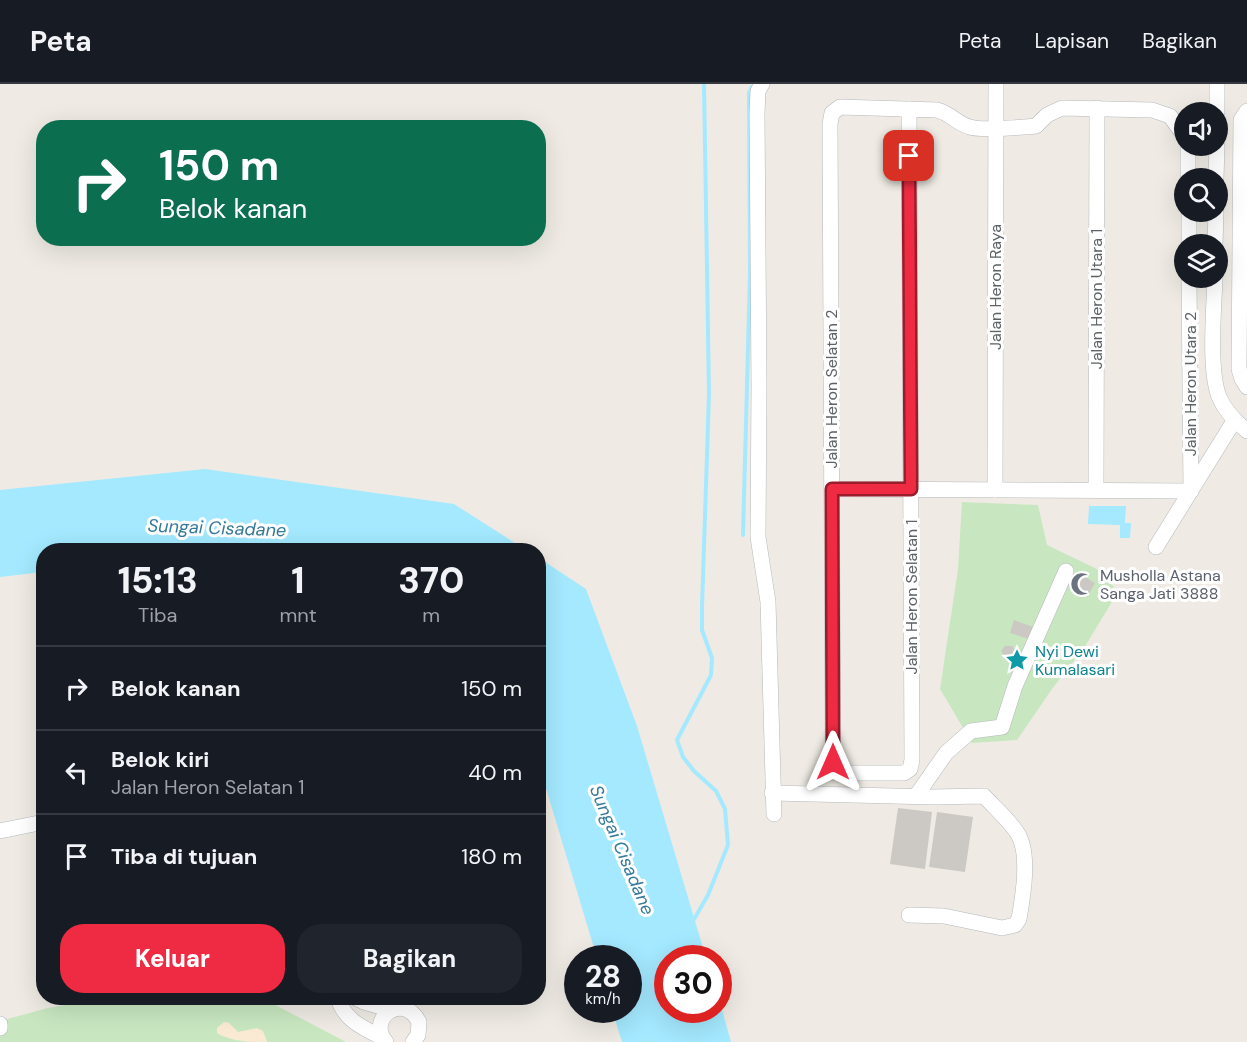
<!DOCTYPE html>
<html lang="id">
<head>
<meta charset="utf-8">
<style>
  :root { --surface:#171b24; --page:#20242c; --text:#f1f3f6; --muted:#9ea1a6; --line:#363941; --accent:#ee2b42 }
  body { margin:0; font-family:"DM Sans",sans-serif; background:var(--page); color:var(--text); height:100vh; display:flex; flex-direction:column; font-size:22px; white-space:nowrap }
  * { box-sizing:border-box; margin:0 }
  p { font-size:20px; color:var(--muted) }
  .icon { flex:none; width:33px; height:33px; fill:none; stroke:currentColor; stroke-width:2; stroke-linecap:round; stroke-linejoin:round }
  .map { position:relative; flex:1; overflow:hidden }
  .sheet { position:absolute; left:36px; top:459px; width:510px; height:462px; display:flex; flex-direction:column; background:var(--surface); border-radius:24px; box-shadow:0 6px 24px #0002 }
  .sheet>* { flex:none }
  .top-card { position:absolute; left:36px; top:36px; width:510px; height:126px; border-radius:24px; box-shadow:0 6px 24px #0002; background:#0b6e4f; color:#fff; overflow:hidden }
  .tools { position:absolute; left:1174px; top:18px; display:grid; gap:12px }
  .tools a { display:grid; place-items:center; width:54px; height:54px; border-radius:50%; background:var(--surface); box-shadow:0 6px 24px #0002; font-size:30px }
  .speed { position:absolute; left:564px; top:861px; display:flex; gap:12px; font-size:30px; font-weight:700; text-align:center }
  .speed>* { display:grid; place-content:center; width:78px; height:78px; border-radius:50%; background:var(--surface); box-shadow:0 6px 24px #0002; line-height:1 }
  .speed small { font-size:15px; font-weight:400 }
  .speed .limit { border:9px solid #d22; background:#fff; color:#111 }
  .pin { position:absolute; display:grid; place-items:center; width:51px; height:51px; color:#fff; margin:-26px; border-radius:12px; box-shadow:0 3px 9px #0006 }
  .me { position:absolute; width:66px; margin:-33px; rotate:0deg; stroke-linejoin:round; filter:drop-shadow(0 0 4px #0008) }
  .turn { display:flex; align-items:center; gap:21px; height:126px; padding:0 24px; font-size:27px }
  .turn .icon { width:78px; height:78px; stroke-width:2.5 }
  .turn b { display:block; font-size:42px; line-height:51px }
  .eta { display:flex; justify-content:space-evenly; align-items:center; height:102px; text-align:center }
  .eta b { font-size:36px; font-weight:800; line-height:42px }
  .action { display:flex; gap:12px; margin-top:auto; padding:12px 24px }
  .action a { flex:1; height:69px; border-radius:24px; background:var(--accent); color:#fff; font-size:24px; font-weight:800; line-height:69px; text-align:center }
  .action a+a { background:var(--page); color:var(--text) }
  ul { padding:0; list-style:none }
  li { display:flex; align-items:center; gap:18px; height:84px; padding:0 24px; border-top:2px solid var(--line) }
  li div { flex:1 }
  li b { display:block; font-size:22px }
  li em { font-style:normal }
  header { display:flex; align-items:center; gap:36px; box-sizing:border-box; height:84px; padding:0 30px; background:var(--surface); border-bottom:2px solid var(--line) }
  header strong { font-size:28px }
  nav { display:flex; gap:33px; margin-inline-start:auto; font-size:21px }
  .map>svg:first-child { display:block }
  .green { fill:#c8e7c0 }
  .sand { fill:#fbead3 }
  .water { fill:#a4e9ff }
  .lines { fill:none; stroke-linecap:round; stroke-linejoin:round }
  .stream { stroke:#a4e9ff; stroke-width:4 }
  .building { fill:#ccc8c3 }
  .minor-casing { stroke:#b5b8bc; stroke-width:16 }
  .minor { stroke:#fff; stroke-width:15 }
  .route-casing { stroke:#9b1c2b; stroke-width:15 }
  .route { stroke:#ee2b42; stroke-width:10 }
  .labels { text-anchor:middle; stroke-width:6; stroke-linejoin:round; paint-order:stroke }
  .street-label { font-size:16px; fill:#5c6265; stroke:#fff }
  .worship-label { font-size:16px; fill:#5b616d; stroke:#fff; text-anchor:start }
  .culture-label { font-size:16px; fill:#0d838f; stroke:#fff; text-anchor:start }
  .water-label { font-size:18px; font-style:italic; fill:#367a9a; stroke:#fff }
</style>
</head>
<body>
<header>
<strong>Peta</strong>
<nav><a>Peta</a><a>Lapisan</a><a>Bagikan</a></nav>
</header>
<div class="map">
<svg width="1247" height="958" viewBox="0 0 1247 958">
  <rect width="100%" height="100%" fill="#efebe4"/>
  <g class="green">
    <polygon points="962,418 1038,421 1047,461 1099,486 1118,508 1084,564 1052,605 1017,656 972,659 940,605 958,485"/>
    <polygon points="104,914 262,914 346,958 0,958 0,937 48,924"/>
  </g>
  <path class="sand" d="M 224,938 L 229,939 L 238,948 L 257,944 L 263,947 L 267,958 C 250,958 232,958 217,949 L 217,944 Z"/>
  <g class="water">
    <polygon points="205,385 454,420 526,466 282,466 258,465 243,466 44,466 43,488 0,493 0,406"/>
    <polygon points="1089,422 1126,422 1125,439 1131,439 1130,454 1120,454 1120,441 1088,440"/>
    <polygon points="539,474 586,505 637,642 706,874 668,874 668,926 718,926 719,915 731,958 622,958 612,926 628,926 628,874 597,874 539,681"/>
  </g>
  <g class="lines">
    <g class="stream">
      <polyline points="743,451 750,190 749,9 752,3"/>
      <polyline points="693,837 708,811 728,761 725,725 716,707 694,687 683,673 677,656 711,591 712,574 702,546 702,523 709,310 704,0"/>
    </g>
  </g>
  <g class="building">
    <polygon points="1077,488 1095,499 1087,513 1068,502"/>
    <polygon points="1014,536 1033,543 1029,555 1010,549"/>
    <polygon points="1005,562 1012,562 1016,567 1016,574 1010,578 1001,567"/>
    <polygon points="898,724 932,728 925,785 890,780"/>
    <polygon points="937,728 973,733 965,788 929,783"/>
  </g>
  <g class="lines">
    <g class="minor-casing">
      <g id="minor">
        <polyline points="762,0 758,7 757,29 759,301 758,453 768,518 774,730"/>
        <path d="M 909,25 L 912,676 L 910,685 L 904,689 L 845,689 L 837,686 L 833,679 L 830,40 L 832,29 L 840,23 L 937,26 C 952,30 957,40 970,43 C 980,47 1024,43 1036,42 L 1047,31 L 1062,24 L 1152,26 L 1170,32 L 1185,53"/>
        <polyline points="1247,27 1241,36 1239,285 1242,295 1247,303"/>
        <polyline points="1217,28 1217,0"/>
        <polyline points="1188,62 1188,94"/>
        <polyline points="1216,94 1217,62"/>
        <polyline points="1189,128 1189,160"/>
        <polyline points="1215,160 1216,128"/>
        <path d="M 1215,194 C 1214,224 1208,289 1220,315 C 1226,328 1236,338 1247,347"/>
        <polyline points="832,405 1191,407 1189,194"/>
        <polyline points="995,406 996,0"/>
        <polyline points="1096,406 1097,24"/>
        <polyline points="1156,463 1234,337"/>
        <path d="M 772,709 L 933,713 L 984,712 C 994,723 1007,734 1016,747 C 1031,767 1023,812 1019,835 L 1015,841 L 1002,844 L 944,832 L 909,831"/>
        <polyline points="916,712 946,669 971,647 1002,643 1015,602 1066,487"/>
        <polyline points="0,747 44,738"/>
        <path d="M 338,914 C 344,936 363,944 383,954"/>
        <polyline points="356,914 364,918 392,926"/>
        <polyline points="0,940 0,944"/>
        <path d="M 386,958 C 366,935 403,907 419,938 L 418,951 L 413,958"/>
      </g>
    </g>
    <use href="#minor" class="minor"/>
  </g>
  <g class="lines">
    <g class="route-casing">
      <polyline id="route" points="833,678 832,405 911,405 909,72"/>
    </g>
    <use href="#route" class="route"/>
  </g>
  <defs>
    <g id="mosque-bare" transform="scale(1.8)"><path d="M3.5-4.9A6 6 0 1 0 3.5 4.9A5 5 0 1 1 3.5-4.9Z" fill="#6b7280" stroke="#fff" stroke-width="2.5" paint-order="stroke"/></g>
    <g id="sight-bare" transform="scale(1.8)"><path d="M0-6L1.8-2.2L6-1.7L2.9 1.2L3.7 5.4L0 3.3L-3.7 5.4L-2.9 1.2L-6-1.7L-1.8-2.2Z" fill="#0f9aa8" stroke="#fff" stroke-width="2.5" paint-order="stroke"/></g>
  </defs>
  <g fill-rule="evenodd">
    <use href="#mosque-bare" x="1082" y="500"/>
    <use href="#sight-bare" x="1017" y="576"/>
  </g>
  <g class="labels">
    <g class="street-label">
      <text transform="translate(995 203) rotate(-90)" y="6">Jalan Heron Raya</text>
      <text transform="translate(1096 215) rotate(-90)" y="6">Jalan Heron Utara 1</text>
      <text transform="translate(1190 300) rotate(-90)" y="6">Jalan Heron Utara 2</text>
      <text transform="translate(831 305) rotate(-90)" y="6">Jalan Heron Selatan 2</text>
      <text transform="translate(911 513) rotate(-90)" y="6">Jalan Heron Selatan 1</text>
    </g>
    <g class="worship-label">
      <text x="1100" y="497">Musholla Astana<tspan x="1100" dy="18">Sanga Jati 3888</tspan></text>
    </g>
    <g class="culture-label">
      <text x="1035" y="573">Nyi Dewi<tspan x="1035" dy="18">Kumalasari</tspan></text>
    </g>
    <g class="water-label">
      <text transform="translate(217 444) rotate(2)" y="6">Sungai Cisadane</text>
      <text transform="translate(622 766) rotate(67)" y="6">Sungai Cisadane</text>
    </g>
  </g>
</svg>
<div class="tools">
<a><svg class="icon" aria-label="sound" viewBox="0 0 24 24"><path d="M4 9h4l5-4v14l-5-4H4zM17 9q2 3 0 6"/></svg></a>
<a><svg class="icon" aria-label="search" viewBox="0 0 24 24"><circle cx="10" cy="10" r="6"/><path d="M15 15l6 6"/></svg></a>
<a><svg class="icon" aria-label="layers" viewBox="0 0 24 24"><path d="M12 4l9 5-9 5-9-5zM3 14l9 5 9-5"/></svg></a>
</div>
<div class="speed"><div>28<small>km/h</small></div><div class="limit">30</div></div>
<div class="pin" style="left:909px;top:72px;background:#d93025"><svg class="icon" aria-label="arrive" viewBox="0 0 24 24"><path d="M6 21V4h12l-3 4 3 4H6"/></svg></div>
<svg class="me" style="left:833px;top:678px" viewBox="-20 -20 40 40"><path d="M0-17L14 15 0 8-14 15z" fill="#ee2b42" stroke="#fff" stroke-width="4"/></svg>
<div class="top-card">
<div class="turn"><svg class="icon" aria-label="right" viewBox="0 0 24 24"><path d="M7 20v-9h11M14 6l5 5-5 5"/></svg><div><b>150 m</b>Belok kanan</div></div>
</div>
<section class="sheet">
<div class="eta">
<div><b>15:13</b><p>Tiba</p></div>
<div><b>1</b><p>mnt</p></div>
<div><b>370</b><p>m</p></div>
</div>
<ul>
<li><svg class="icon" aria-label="right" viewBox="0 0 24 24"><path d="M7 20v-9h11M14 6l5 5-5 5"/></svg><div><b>Belok kanan</b></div><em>150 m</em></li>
<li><svg class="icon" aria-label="left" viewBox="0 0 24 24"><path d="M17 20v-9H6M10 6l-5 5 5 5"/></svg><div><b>Belok kiri</b><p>Jalan Heron Selatan 1</p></div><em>40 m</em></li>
<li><svg class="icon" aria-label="arrive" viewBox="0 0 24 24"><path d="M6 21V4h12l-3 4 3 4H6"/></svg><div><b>Tiba di tujuan</b></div><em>180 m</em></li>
</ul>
<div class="action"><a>Keluar</a><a>Bagikan</a></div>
</section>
</div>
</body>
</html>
